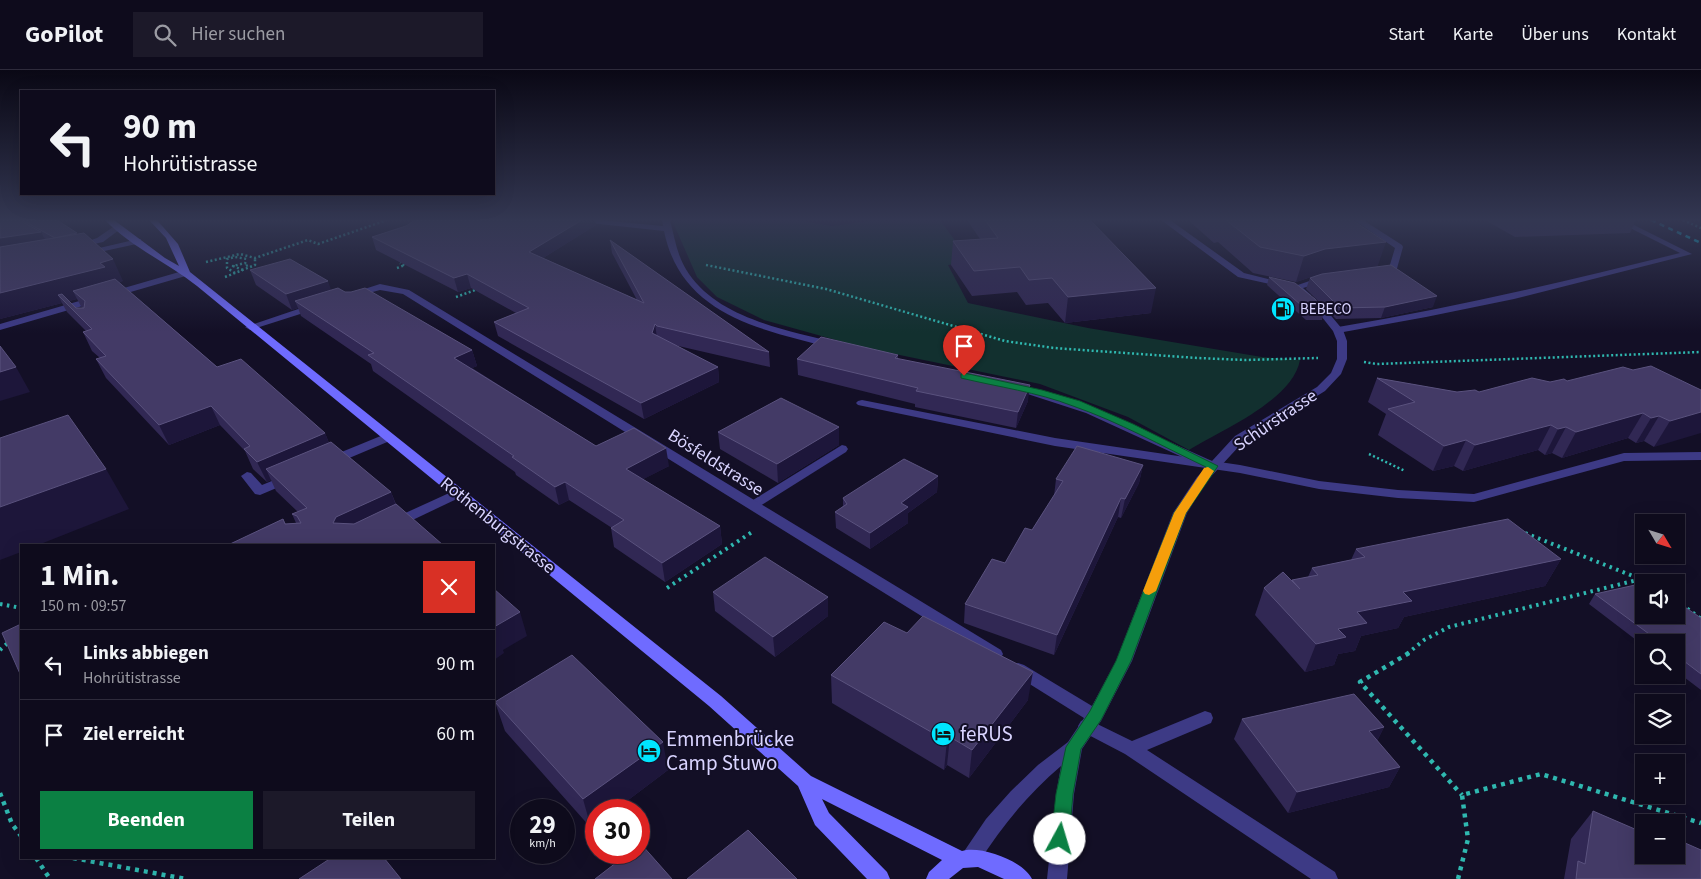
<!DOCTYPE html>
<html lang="de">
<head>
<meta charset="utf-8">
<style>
  :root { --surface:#0e0b1c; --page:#1c1929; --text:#f1f3f6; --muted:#9b9ba3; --line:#2e2b3b; --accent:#0b8043 }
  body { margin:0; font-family:"Source Sans 3",sans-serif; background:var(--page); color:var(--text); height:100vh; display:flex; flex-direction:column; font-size:19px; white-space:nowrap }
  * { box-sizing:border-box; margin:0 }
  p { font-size:16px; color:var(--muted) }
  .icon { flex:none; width:28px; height:28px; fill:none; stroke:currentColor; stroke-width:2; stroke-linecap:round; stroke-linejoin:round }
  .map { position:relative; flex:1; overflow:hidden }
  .panel { position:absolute; left:20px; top:474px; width:475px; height:315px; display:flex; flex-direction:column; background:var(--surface); border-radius:0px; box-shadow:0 5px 20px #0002,0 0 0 1px var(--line) }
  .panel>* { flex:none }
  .banner { position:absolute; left:20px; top:20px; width:475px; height:105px; border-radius:0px; box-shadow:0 5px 20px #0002,0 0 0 1px var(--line); background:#0e0b1c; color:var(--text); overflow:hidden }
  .needle { width:32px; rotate:128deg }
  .fabs { position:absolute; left:1635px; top:444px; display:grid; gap:10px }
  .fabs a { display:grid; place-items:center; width:50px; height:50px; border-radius:0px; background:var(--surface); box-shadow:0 5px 20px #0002,0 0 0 1px var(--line); font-size:25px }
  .speed { position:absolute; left:510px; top:729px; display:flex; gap:10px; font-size:25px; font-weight:700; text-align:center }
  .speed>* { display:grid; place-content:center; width:65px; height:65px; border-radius:50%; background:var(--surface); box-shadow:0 5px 20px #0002,0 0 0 1px var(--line); line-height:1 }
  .speed small { font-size:12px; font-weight:400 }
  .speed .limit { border:8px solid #d22; background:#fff; color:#111 }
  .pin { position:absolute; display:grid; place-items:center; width:42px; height:42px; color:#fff; margin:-51px -21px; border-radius:50% 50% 50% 0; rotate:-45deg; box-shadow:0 0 5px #0007 }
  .pin .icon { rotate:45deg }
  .me { position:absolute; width:55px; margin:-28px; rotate:6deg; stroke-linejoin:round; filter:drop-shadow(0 0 4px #0008) }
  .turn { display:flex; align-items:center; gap:18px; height:105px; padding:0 20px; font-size:22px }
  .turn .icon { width:65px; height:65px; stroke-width:2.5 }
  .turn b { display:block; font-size:35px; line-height:42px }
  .round { display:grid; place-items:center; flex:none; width:52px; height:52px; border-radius:0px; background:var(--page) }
  .summary { display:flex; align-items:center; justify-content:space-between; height:85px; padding:0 20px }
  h1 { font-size:30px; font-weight:700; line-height:38px }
  .button { display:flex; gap:10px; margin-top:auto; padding:10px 20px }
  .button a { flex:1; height:58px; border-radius:0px; background:var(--accent); color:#fff; font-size:20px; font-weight:700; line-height:58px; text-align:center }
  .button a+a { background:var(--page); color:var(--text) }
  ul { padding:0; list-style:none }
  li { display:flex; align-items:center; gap:15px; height:70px; padding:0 20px; border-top:1px solid var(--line) }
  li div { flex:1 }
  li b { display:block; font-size:19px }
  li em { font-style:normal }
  header { display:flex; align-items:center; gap:30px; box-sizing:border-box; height:70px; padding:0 25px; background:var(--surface); border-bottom:1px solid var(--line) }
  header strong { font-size:24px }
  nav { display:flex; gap:28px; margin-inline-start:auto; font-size:18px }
  .search { width:350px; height:45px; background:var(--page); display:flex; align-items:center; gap:12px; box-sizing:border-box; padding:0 18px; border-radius:0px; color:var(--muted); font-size:19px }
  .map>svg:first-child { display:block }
  .green { fill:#12302f }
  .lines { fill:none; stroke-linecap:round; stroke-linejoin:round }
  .path-far2 { stroke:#2fb8b0; stroke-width:2.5; stroke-dasharray:2 2.5; stroke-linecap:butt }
  .path-far1 { stroke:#2fb8b0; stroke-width:4; stroke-dasharray:2.5 4.5; stroke-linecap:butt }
  .path { stroke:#2fb8b0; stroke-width:4.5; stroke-dasharray:4 5; stroke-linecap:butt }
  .lane { fill:#3d3a85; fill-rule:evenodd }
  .street { fill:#3d3a85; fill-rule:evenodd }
  .secondary { fill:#6f6bff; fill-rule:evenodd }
  .rail { stroke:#00e5ff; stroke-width:2.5; stroke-dasharray:5 4.5; stroke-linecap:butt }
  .wall { fill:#312854; fill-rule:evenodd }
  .shaded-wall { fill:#1d163a }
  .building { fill:#433a66; stroke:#5a527e }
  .route { fill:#0b8043; stroke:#07532c }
  .slow { fill:#f59e0b }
  .labels { text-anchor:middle; stroke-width:4; stroke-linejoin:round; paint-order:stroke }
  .far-poi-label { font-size:15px; fill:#d9d4ff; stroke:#130f26; text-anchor:start }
  .street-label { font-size:18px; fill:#d9d4ff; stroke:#130f26 }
  .near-poi-label { font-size:21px; fill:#d9d4ff; stroke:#130f26; text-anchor:start }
</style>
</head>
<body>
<header>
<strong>GoPilot</strong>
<div class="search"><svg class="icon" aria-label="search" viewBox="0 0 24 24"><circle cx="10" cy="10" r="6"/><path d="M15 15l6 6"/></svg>Hier suchen</div>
<nav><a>Start</a><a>Karte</a><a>Über uns</a><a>Kontakt</a></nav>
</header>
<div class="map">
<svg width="1701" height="809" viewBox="0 0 1701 809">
  <rect width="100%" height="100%" fill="#130f26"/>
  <path class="green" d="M 672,150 L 796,150 L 832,156 L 877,150 L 940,150 L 964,183 L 955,194 L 948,195 L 968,233 L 1088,258 L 1262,287 L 1300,290 C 1293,330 1222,360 1189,380 L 1128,347 L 1040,314 L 861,277 L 764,250 L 717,227 L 697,207 Z"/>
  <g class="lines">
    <g class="path-far2">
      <polyline points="1683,150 1701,158"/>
      <polyline points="206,192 240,184 255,188 308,170 318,174 387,150"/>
      <polyline points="706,195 826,219 1005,271 1054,278 1197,288 1245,290 1318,288"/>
      <polyline points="397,198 405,195 400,193"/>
      <polyline points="243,200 233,196 245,193 248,195 246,196"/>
      <polyline points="235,203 227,198 227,189 235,187 247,189"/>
      <polyline points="225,207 255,195 255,188"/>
      <polyline points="456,227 478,219"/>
      <polyline points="1364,292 1377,294 1701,282"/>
      <polyline points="1369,384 1405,401"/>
    </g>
    <g class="path-far1">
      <polyline points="1525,463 1648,512"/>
      <polyline points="667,518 752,462"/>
      <polyline points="1676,530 1701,549"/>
      <polyline points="0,534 21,538"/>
      <polyline points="0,580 10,571"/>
      <polyline points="1407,584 1424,570 1449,557 1641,509"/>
    </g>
    <g class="path">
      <polyline points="1409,583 1360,612 1462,725"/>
      <polyline points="0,723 12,754 21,766"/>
      <polyline points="36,788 50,809"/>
      <polyline points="73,788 186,809"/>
      <polyline points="1458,809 1468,769 1462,725 1541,704 1701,753"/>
    </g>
    <g class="lane">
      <polygon points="1161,150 1170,150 1244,203 1288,214 1283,217 1238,207"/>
      <polygon points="1354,150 1363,150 1402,175 1403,177 1396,202 1378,204 1378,200 1389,198 1395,178"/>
      <path d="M 1614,150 L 1624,150 L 1692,184 L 1514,229 L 1426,247 L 1338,263 L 1333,260 L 1338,257 C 1453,238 1567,211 1680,183 Z"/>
      <polygon points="116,155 123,157 103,172 81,177 77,175 97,168"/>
      <polygon points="138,169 141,169 141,173 86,185 82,182"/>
      <polygon points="1324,206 1327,207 1327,211 1303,218 1311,225 1311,229 1305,229 1292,217"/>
      <polygon points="862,330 1055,368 1240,395 1319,411 1398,420 1474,424 1624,383 1701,382 1701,390 1624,391 1474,432 1398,428 1319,419 1240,403 1055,376 858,335 856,333 858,331"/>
      <polygon points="388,363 392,364 394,367 392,370 335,394 327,394 325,391 327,388"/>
      <polygon points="842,375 846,376 848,379 846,382 757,438 752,439 745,435"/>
      <polygon points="247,402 251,403 262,415 289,404 295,408 293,411 260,425 255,424 241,406"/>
      <polygon points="458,419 464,423 463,426 400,456 395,457 388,453 390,450"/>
      <polygon points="1205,641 1211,643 1213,648 1211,653 1147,680 1335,802 1338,809 1311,809 1125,684 1081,661 1078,656 1081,651 1087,649 1132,671"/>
    </g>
    <g class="street">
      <path d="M 577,150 L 600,150 L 663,156 L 662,150 L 670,150 C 675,169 677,187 689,204 C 720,249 787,260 837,273 L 838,275 L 833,278 C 761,260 681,245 664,161 L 581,152 Z"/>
      <polygon points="186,200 190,203 189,205 0,260 0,254"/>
      <polygon points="380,214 409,220 1001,580 1003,584 1001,588 995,590 989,588 403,224 380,220 354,227 349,224"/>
      <polygon points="316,233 319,234 319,238 253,259 250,260 245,257"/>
      <path d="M 1319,234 L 1322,235 L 1343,260 L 1347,271 L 1347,289 L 1341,304 L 1325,321 L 1243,372 L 1206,412 L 1187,443 L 1132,591 L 1101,651 L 1082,679 L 1074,724 L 1067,809 L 1047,809 L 1056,724 L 1061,696 C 1028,724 1002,756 979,792 L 972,795 L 965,792 L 962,786 L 965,780 L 986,749 L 1011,721 L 1038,695 L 1068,672 L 1084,648 L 1012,603 L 1010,599 L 1012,595 L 1018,593 L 1024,595 L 1092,636 L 1116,591 L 1173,443 L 1197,407 L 1206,398 L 1086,343 L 1009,318 L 1008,316 L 1009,314 L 1017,314 L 1094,338 L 1212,391 L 1235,366 L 1317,317 L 1331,303 L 1337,289 L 1337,271 L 1333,261 L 1314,237 Z"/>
    </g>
    <path class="secondary" d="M 105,150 L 114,150 L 165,188 L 179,196 L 166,168 L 149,150 L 157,150 L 178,174 L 190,202 L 721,626 L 811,706 L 962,781 C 980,775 1024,791 1032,809 L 1004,809 L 978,797 L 963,798 L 949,809 L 926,809 L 929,802 L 942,790 L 822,729 L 829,743 L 887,802 L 890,809 L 867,809 L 815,755 L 798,716 L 709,636 L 197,216 C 168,193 131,177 105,150 Z"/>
    <polyline class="rail" points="1651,150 1701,173"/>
  </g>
  <g class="wall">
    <path d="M 21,150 L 57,150 L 77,164 L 123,211 L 119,212 L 217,297 L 325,363 L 329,373 L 391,422 L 396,434 L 228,475 L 283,449 L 286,454 L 296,453 L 292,444 L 298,442 L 276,421 L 271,410 L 267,412 L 253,399 L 245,381 L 220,355 L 169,375 L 106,308 L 96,289 L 100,288 L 92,281 L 83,262 L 86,261 L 67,242 L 62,233 L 0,249 L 22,151 ZM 77,229 L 82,238 L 76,238 L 69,231 Z"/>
    <polygon points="967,150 1090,150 1151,243 1065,253 1048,233 1026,235 1017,222 972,226 951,195 953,171 980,169"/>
    <polygon points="1188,150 1352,150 1378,197 1433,237 1381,248 1336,249 1306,219 1310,208 1317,205 1296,212 1253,203 1218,172 1214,173"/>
    <polygon points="1485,150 1636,150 1630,163 1515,167"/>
    <polygon points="596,155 543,188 637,230 612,183 610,170 769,282 770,297 674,275 718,297 719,312 644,349 498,266 494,252 516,243 471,218 458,222 376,180 372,167 406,156"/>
    <polygon points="250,200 331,220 345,222 472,280 477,296 472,298 596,376 669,396 643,409 720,456 722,474 665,512 614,477 611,458 612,458 569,430 559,435 516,405 515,402 373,301 371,294 301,246 298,238 292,240 256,215"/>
    <polygon points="1269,207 1324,241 1322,250 1306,250 1267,215"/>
    <polygon points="898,285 898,289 1028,331 1016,358 915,337 915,334 798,305 797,289"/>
    <polygon points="1377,308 1457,322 1479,322 1550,312 1567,311 1701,320 1654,377 1644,371 1636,373 1628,368 1562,388 1552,383 1545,385 1538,380 1463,401 1454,396 1433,401 1378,365 1386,344 1368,332"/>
    <polygon points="839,357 839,375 778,413 720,379 718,362"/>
    <polygon points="1143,395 1139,413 1121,448 1118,447 1054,585 964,553 965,534 1005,493 1032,460 1054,426 1056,409"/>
    <polygon points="938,406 937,422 908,443 908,453 870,479 836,458 835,442 843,436 843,428"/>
    <polygon points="1356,479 1561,489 1545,516 1404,547 1398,558 1361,566 1355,581 1338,584 1334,595 1305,602 1255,545 1264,518 1308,507 1312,498 1351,490"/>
    <polygon points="713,522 828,527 828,546 775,587 715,541"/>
    <polygon points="1595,524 1701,548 1701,620 1676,601 1676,572 1644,572 1644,576 1589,534"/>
    <polygon points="831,605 1028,630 969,708 947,695 944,700 832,633"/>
    <polygon points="495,632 668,700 615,740 596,740 591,758 505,661"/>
    <polygon points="1242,649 1384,657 1377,671 1400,697 1389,717 1288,743 1234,669"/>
    <polygon points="1593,741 1644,785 1701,809 1564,809 1571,769"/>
  </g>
  <g class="shaded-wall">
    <polygon points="582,150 595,150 596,155 532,195 529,182"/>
    <polygon points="41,162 52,182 0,191 0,168"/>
    <polygon points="1386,172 1377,198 1317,205 1296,212 1304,186 1325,179"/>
    <polygon points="113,189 123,211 113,214 73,221 77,229 65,232 58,225 62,233 0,249 0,223"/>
    <polygon points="467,204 471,218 458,222 454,208"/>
    <polygon points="328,211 333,226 295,231 298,238 292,240 286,224"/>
    <polygon points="1156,218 1151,243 1065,253 1068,227"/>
    <polygon points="1437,226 1433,237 1381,248 1385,237"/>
    <polygon points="655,254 657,268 652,263"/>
    <polygon points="472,280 477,296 459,304 454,288"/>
    <polygon points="16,297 30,322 0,331 0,302"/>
    <polygon points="718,297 719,312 644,349 641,333"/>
    <polygon points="1030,315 1028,331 1016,358 1018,342"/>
    <polygon points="211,336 220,355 169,375 159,355"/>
    <polygon points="1701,342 1701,363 1654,377 1670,351"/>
    <polygon points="1643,343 1628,368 1562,388 1576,362"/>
    <polygon points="1659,346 1644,371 1636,373 1651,348"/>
    <polygon points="1551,355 1538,380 1463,401 1475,375"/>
    <polygon points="839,357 839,375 778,413 777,394"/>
    <polygon points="1566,357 1552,383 1545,385 1558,359"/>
    <polygon points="325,363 333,383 266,399 271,410 267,412 257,392"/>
    <polygon points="1466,370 1454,396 1433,401 1444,376"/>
    <polygon points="666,378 669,396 630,416 626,399"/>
    <polygon points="1143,395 1139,413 1121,448 1125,429"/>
    <polygon points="106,399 129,439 38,475 21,475 21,482 0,490 0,437"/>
    <polygon points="938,406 937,422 908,443 908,453 870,479 870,463 901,433"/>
    <polygon points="565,412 569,430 559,435 555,417"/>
    <polygon points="391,422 399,444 343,475 333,453 336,447"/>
    <polygon points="1121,428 1118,447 1054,585 1057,565"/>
    <polygon points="720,456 722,474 665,512 662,493"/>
    <polygon points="1561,489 1545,516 1404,547 1398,558 1361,566 1355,581 1338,584 1334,595 1305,602 1316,574 1338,559 1357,542 1403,522"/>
    <polygon points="828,527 828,546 775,587 773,567"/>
    <polygon points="520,542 527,566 503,580 504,583 494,590 494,557"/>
    <polygon points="1033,602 1028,630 969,708 972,680"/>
    <polygon points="1384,657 1374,677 1369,661"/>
    <polygon points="950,667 947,695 944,700 947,671"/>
    <polygon points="663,672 668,700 615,740 596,740 596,754 591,758 583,729"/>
    <polygon points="1400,697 1389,717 1288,743 1297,722"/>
  </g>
  <g class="building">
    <polygon points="0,150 19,150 41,162 0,168"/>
    <polygon points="22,150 57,150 77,163 55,168"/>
    <polygon points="415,150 582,150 529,182 644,233 610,170 769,282 657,256 655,254 652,263 718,297 641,333 494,252 529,238 467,204 454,208 372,167 406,156"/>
    <polygon points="985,150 1090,150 1156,218 1068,227 1052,208 1029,210 1020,197 974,201 953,171 998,168"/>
    <polygon points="1226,150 1352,150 1386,172 1325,179 1304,186 1260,177"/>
    <polygon points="84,163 113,189 100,193 105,197 0,223 0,177"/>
    <polygon points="290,189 328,211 286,224 250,200"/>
    <polygon points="1391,195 1437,226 1385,237 1340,238 1310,208 1322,204"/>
    <polygon points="1269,207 1295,213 1315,229 1324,241 1309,242"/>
    <polygon points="115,209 217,297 241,289 325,363 257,392 244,379 250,376 211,336 159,355 96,289 106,286 83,262 92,259 58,225 62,224 76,238 84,238 85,231 73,221"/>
    <polygon points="338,218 345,222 351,222 365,218 472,280 454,288 596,376 634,358 666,378 626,399 720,456 662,493 611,458 624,450 565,412 555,417 512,387 514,386 368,285 374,283 295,231"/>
    <polygon points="821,267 898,285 895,288 1030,315 1018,342 916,321 918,318 797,289"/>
    <polygon points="0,276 16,297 0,302"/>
    <polygon points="1651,296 1701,320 1701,342 1670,351 1659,346 1651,348 1643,343 1576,362 1566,357 1558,359 1551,355 1475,375 1466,370 1444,376 1388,339 1415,332 1377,308 1457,322 1475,320 1479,322 1532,308 1550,312 1564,309 1567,311 1623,297 1633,300"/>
    <polygon points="781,328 839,357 777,394 718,362"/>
    <polygon points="68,345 106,399 0,437 0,368"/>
    <polygon points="331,372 391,422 336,447 333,453 354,454 396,434 443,475 228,475 283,449 285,454 301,453 297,446 292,444 307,438 266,399"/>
    <polygon points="1077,376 1143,395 1125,429 1121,428 1057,565 965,534 992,489 1005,493 1025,458 1032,460 1063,411 1056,409"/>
    <polygon points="904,389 938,406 901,433 908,437 870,463 835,442 847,434 843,428"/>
    <polygon points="1508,449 1561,489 1403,522 1412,531 1357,542 1367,553 1338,559 1346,567 1316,574 1264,518 1283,502 1300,519 1292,510 1318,505 1312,498 1365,487 1356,479"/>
    <polygon points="765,487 828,527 773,567 713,522"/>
    <polygon points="1644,513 1644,545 1676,545 1676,531 1701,548 1701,604 1676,585 1676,572 1660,572 1595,524"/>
    <polygon points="494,519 520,542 494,557 496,559 494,561"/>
    <polygon points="923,546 1033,602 972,680 950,667 947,671 831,605 884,552 907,563"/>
    <polygon points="21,554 21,606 2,563"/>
    <polygon points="572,585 663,672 583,729 495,632"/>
    <polygon points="1354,624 1384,657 1369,661 1400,697 1297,722 1242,649"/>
    <polygon points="1593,741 1644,763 1644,785 1676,785 1676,769 1701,780 1701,809 1576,809 1578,791 1585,794"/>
    <polygon points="748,760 797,809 687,809"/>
    <polygon points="641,774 672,809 595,809 630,782 639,782 639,776"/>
    <polygon points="331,788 384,788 401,809 299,809"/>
  </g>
  <linearGradient id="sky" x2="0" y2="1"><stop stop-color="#0a0815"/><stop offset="0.57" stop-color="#333752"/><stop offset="1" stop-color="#333752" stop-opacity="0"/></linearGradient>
  <rect width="1701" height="263" fill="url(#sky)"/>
  <path class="route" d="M 964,303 L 1042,320 L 1080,331 L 1133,354 L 1218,396 L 1186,443 L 1131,591 L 1101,650 L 1081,679 L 1073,724 L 1069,769 L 1066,775 L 1060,777 L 1054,775 L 1051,769 L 1056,724 L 1066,677 L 1090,641 L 1116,591 L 1174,443 L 1206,397 C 1162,376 1119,352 1073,336 C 1037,322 998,317 961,308 L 961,304 Z"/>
  <polygon class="slow" points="1208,397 1214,401 1186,443 1156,521 1149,525 1145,524 1143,521 1174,443 1204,398"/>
  <defs>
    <g id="fuel-disc" transform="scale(1.25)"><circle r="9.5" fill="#00e5ff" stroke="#130f26"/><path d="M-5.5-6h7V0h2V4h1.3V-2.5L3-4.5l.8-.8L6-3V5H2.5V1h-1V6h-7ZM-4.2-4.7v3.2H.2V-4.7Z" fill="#111"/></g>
    <g id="hotel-disc" transform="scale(1.25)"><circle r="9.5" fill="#00e5ff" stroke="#130f26"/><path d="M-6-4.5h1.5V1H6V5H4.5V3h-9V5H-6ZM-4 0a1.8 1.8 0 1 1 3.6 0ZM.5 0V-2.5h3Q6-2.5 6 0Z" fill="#111"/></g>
  </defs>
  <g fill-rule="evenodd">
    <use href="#fuel-disc" x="1283" y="239"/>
    <use href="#hotel-disc" x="943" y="664"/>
    <use href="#hotel-disc" x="649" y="681"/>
  </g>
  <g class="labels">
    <g class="far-poi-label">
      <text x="1300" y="244">BEBECO</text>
    </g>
    <g class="street-label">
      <text transform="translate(1275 350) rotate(-34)" y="6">Schürstrasse</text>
      <text transform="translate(716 392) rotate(32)" y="6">Bösfeldstrasse</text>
      <text transform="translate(498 455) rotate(39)" y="6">Rothenburgstrasse</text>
    </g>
    <g class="near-poi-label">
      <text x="960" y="671">feRUS</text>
      <text x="666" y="676">Emmenbrücke<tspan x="666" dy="24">Camp Stuwo</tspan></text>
    </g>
  </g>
</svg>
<div class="fabs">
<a><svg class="needle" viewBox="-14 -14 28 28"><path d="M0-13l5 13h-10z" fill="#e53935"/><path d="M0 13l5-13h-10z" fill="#9b9ba3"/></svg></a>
<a><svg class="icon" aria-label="sound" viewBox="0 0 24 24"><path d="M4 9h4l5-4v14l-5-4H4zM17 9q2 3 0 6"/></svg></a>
<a><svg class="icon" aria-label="search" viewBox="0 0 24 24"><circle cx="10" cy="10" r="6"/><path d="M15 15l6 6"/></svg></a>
<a><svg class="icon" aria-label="layers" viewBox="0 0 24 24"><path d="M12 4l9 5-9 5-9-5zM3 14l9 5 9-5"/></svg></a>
<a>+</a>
<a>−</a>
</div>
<div class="speed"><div>29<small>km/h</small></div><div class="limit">30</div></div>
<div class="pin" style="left:964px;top:306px;background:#d93025"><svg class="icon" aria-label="arrive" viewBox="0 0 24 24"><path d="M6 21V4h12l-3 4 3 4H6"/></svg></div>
<svg class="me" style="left:1060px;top:769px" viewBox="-20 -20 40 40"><circle r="19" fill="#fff"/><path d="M0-13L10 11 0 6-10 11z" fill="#0b8043"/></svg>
<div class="banner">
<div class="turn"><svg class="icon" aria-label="left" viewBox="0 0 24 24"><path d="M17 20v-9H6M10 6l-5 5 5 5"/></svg><div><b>90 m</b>Hohrütistrasse</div></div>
</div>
<section class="panel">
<div class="summary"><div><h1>1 Min.</h1><p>150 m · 09:57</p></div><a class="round" style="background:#d93025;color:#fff"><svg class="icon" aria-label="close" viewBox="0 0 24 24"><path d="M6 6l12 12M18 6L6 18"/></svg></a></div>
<ul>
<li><svg class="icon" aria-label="left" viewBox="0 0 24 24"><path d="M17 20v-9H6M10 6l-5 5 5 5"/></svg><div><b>Links abbiegen</b><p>Hohrütistrasse</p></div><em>90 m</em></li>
<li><svg class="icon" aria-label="arrive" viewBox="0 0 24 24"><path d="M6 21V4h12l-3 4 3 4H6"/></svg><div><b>Ziel erreicht</b></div><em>60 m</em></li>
</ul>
<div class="button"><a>Beenden</a><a>Teilen</a></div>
</section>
</div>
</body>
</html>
